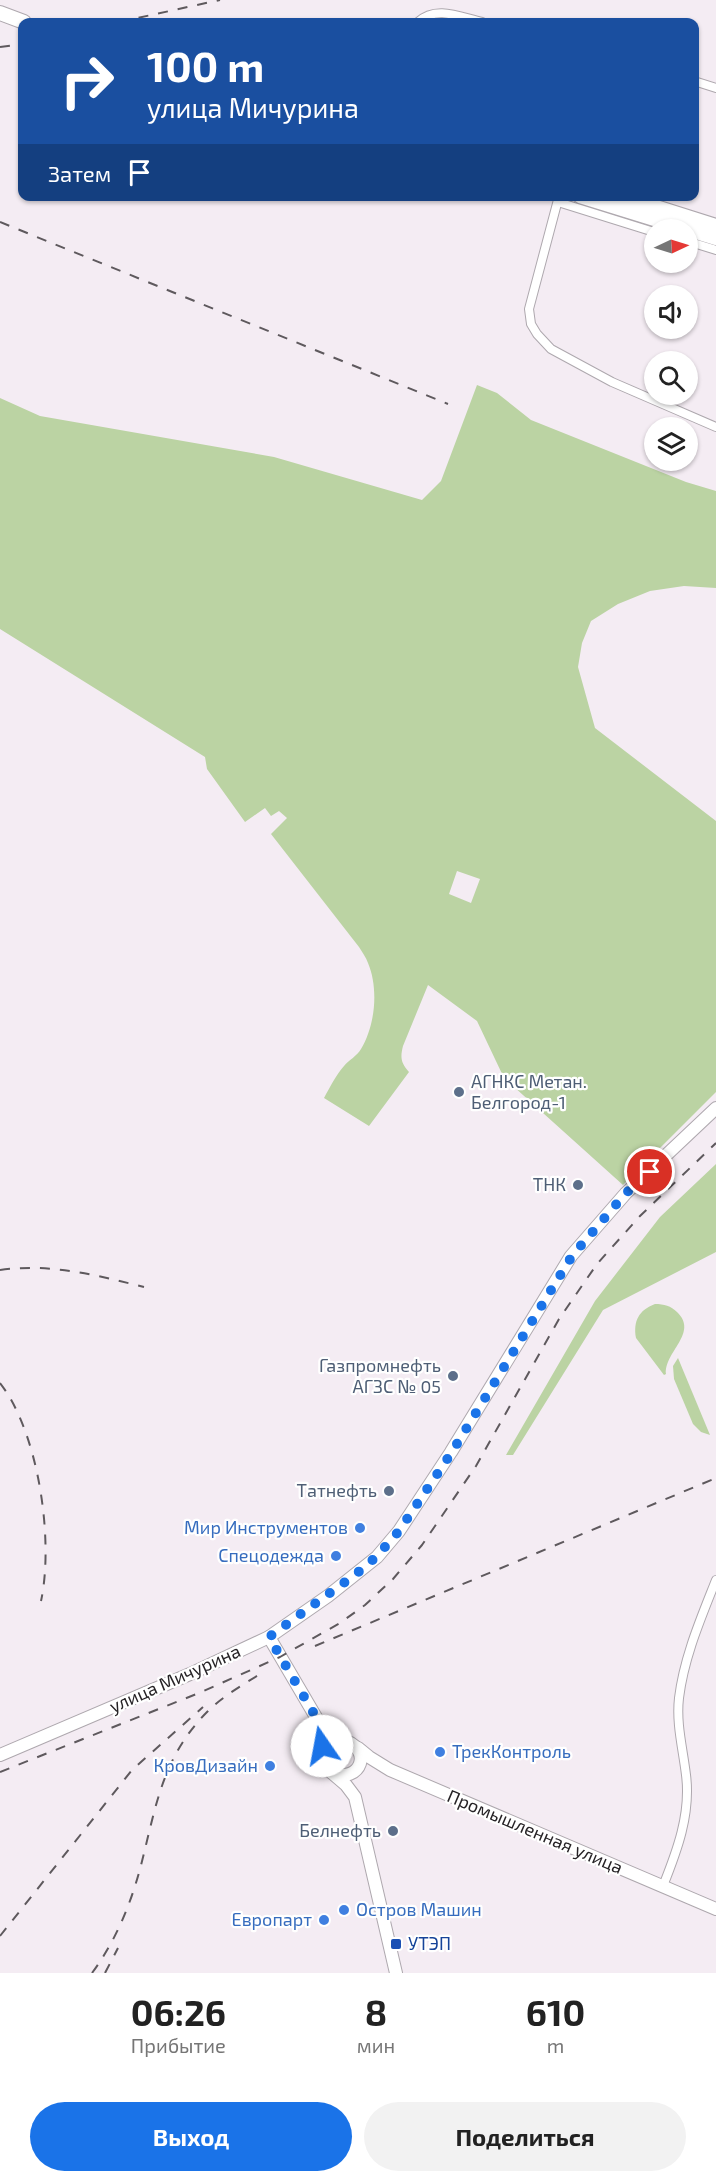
<!DOCTYPE html>
<html lang="ru">
<head>
<meta charset="utf-8">
<style>
  :root { --surface:#fff; --page:#f2f2f2; --text:#222; --muted:#767676; --accent:#1a73e8 }
  body { margin:0; font-family:"Exo 2",sans-serif; background:var(--page); color:var(--text); height:100vh; display:flex; flex-direction:column; font-size:22px; white-space:nowrap }
  * { box-sizing:border-box; margin:0 }
  p { font-size:20px; color:var(--muted) }
  .icon { flex:none; width:33px; height:33px; fill:none; stroke:currentColor; stroke-width:2; stroke-linecap:round; stroke-linejoin:round }
  .map { position:relative; height:1973px; overflow:hidden }
  .details { display:flex; flex-direction:column; background:var(--surface); flex:1 }
  .details>* { flex:none }
  .hud { position:absolute; left:18px; top:18px; width:681px; height:183px; border-radius:12px; box-shadow:0 2px 4px #0004; background:#1a4fa0; color:#fff; overflow:hidden }
  .needle { width:39px; rotate:86deg }
  .tools { position:absolute; left:644px; top:219px; display:grid; gap:12px }
  .tools a { display:grid; place-items:center; width:54px; height:54px; border-radius:50%; background:var(--surface); box-shadow:0 2px 4px #0004; font-size:30px }
  .pin { position:absolute; display:grid; place-items:center; width:51px; height:51px; color:#fff; margin:-26px; border:3px solid #fff; border-radius:50%; box-shadow:0 2px 6px #0007 }
  .me { position:absolute; width:66px; margin:-33px; rotate:348deg; stroke-linejoin:round; filter:drop-shadow(0 0 4px #0008) }
  .turn { display:flex; align-items:center; gap:21px; height:126px; padding:0 30px; font-size:27px }
  .turn .icon { width:78px; height:78px; stroke-width:2.5 }
  .turn b { display:block; font-size:42px; line-height:51px }
  .then { display:flex; align-items:center; height:57px; padding:0 30px; background:#0003; gap:12px; font-size:22px }
  .eta { display:flex; justify-content:space-evenly; align-items:center; height:102px; text-align:center }
  .eta b { font-size:36px; font-weight:700; line-height:42px }
  .cta { display:flex; gap:12px; margin-top:auto; padding:12px 30px }
  .cta a { flex:1; height:69px; border-radius:36px; background:var(--accent); color:#fff; font-size:24px; font-weight:700; line-height:69px; text-align:center }
  .cta a+a { background:var(--page); color:var(--text) }
  .map>svg:first-child { display:block }
  .green { fill:#bbd3a3; fill-rule:evenodd }
  .lines { fill:none; stroke-linecap:round; stroke-linejoin:round }
  .street-casing { stroke:#aea8ae; stroke-width:10 }
  .secondary-casing { stroke:#aea8ae; stroke-width:14 }
  .primary-casing { stroke:#aea8ae; stroke-width:16 }
  .street { stroke:#fff; stroke-width:8 }
  .secondary { stroke:#fff; stroke-width:12 }
  .primary { stroke:#fff; stroke-width:14 }
  .rail { stroke:#5e595d; stroke-width:2; stroke-dasharray:10 10; stroke-linecap:butt }
  .route { stroke:#1a73e8; stroke-width:10; stroke-dasharray:0 18 }
  .service-dot { fill:#5c6f8a; stroke:#fff; stroke-width:2 }
  .shop-dot { fill:#3f7fe0; stroke:#fff; stroke-width:2 }
  .transit-dot { fill:#1a4fb4; stroke:#fff; stroke-width:2 }
  .labels { text-anchor:middle; stroke-width:4.5; stroke-linejoin:round; paint-order:stroke }
  .service-label { font-size:18px; fill:#4e5e75; stroke:#fff; text-anchor:end }
  .shop-label { font-size:18px; fill:#366cbe; stroke:#fff; text-anchor:end }
  .street-label { font-size:18px; fill:#262326; stroke:#fff }
  .transit-label { font-size:18px; fill:#164399; stroke:#fff; text-anchor:start }
</style>
</head>
<body>
<div class="map">
<svg width="716" height="1973" viewBox="0 0 716 1973">
  <rect width="100%" height="100%" fill="#f4ecf3"/>
  <g class="green">
    <path d="M 477,385 L 497,393 L 531,420 L 686,482 L 716,491 L 716,588 L 684,586 L 650,591 L 618,604 L 591,621 L 582,643 L 578,667 L 595,728 L 716,821 L 716,1092 L 623,1185 L 504,1078 L 477,1021 L 428,985 L 403,1046 C 400,1058 401,1063 409,1072 L 369,1126 L 324,1098 C 330,1087 336,1075 344,1066 C 349,1060 357,1056 361,1049 C 375,1026 379,989 368,963 C 366,957 362,952 359,947 L 271,834 L 287,818 L 279,811 L 271,816 L 265,808 L 245,822 L 207,769 L 205,757 L 0,629 L 0,398 L 40,416 L 274,457 L 422,500 L 441,481 ZM 457,871 L 480,879 L 471,903 L 449,894 Z"/>
    <polygon points="716,1164 716,1252 603,1310 513,1455 506,1455 595,1301 660,1217"/>
    <path d="M 655,1304 C 664,1304 671,1306 677,1312 C 699,1333 664,1352 666,1374 L 664,1375 L 636,1338 C 633,1321 639,1310 655,1304 Z"/>
    <polygon points="678,1358 710,1435 701,1432 693,1424 674,1379 673,1366"/>
  </g>
  <g class="lines">
    <g class="street-casing">
      <g id="street">
        <path d="M 418,22 C 436,5 460,17 482,22"/>
        <polyline points="694,81 716,88"/>
        <polyline points="559,196 529,309 531,324 537,334 551,349 612,382 716,427"/>
        <polyline points="558,202 654,232"/>
        <polyline points="687,241 716,250"/>
        <path d="M 663,1886 C 677,1851 691,1814 686,1775 C 683,1749 676,1724 679,1698 C 684,1657 701,1618 716,1580"/>
      </g>
    </g>
    <g class="secondary-casing">
      <g id="secondary">
        <polyline points="269,1637 320,1724 340,1739"/>
        <path d="M 340,1739 C 376,1747 360,1786 331,1772 C 325,1769 321,1765 319,1758 C 317,1745 328,1739 340,1739 Z"/>
        <polyline points="358,1748 369,1757 390,1770 716,1909"/>
        <polyline points="0,1755 190,1674 269,1637 328,1596 377,1557 399,1531 451,1452 571,1256 626,1193 716,1108"/>
        <polyline points="332,1773 346,1785 355,1797 396,1973"/>
      </g>
    </g>
    <g class="primary-casing">
      <g id="primary">
        <polyline points="0,13 24,22"/>
        <polyline points="580,196 716,238"/>
        <polyline points="621,196 716,226"/>
      </g>
    </g>
    <use href="#street" class="street"/>
    <use href="#secondary" class="secondary"/>
    <use href="#primary" class="primary"/>
    <g class="rail">
      <polyline points="119,22 220,0"/>
      <polyline points="0,47 22,44"/>
      <polyline points="0,222 448,404"/>
      <path d="M 0,1270 C 50,1263 96,1275 144,1287"/>
      <path d="M 0,1383 C 39,1433 54,1541 41,1601"/>
      <polyline points="315,1646 716,1478"/>
      <polyline points="0,1772 199,1693 280,1657 340,1623 365,1605 393,1579 422,1545 476,1466 559,1319 597,1264 640,1216 716,1143"/>
      <polyline points="0,1936 132,1770 203,1707"/>
      <path d="M 92,1973 C 115,1942 130,1906 140,1869 C 156,1808 161,1758 208,1711 C 224,1695 246,1683 265,1671"/>
      <polyline points="105,1973 118,1948"/>
    </g>
  </g>
  <g class="lines">
    <polyline class="route" points="322,1746 320,1724 269,1637 356,1574 376,1557 399,1531 452,1452 572,1256 626,1193 650,1172"/>
  </g>
  <g class="service-dot">
    <circle cx="459" cy="1092" r="6"/>
    <circle cx="578" cy="1185" r="6"/>
    <circle cx="453" cy="1376" r="6"/>
    <circle cx="389" cy="1491" r="6"/>
    <circle cx="393" cy="1831" r="6"/>
  </g>
  <g class="shop-dot">
    <circle cx="360" cy="1528" r="6"/>
    <circle cx="336" cy="1556" r="6"/>
    <circle cx="440" cy="1752" r="6"/>
    <circle cx="270" cy="1766" r="6"/>
    <circle cx="344" cy="1910" r="6"/>
    <circle cx="324" cy="1920" r="6"/>
  </g>
  <rect class="transit-dot" x="390" y="1938" width="12" height="12" rx="3"/>
  <g class="labels">
    <g class="service-label">
      <text x="471" y="1088" text-anchor="start">АГНКС Метан.<tspan x="471" dy="21">Белгород-1</tspan></text>
      <text x="566" y="1191">ТНК</text>
      <text x="441" y="1372">Газпромнефть<tspan x="441" dy="21">АГЗС № 05</tspan></text>
      <text x="377" y="1497">Татнефть</text>
      <text x="381" y="1837">Белнефть</text>
    </g>
    <g class="shop-label">
      <text x="348" y="1534">Мир Инструментов</text>
      <text x="324" y="1562">Спецодежда</text>
      <text x="452" y="1758" text-anchor="start">ТрекКонтроль</text>
      <text x="258" y="1772">КровДизайн</text>
      <text x="356" y="1916" text-anchor="start">Остров Машин</text>
      <text x="312" y="1926">Европарт</text>
    </g>
    <g class="street-label">
      <text transform="translate(175 1679) rotate(-24)" y="6">улица Мичурина</text>
      <text transform="translate(535 1832) rotate(23)" y="6">Промышленная улица</text>
    </g>
    <g class="transit-label">
      <text x="408" y="1950">УТЭП</text>
    </g>
  </g>
</svg>
<div class="tools">
<a><svg class="needle" viewBox="-14 -14 28 28"><path d="M0-13l5 13h-10z" fill="#e53935"/><path d="M0 13l5-13h-10z" fill="#767676"/></svg></a>
<a><svg class="icon" aria-label="sound" viewBox="0 0 24 24"><path d="M4 9h4l5-4v14l-5-4H4zM17 9q2 3 0 6"/></svg></a>
<a><svg class="icon" aria-label="search" viewBox="0 0 24 24"><circle cx="10" cy="10" r="6"/><path d="M15 15l6 6"/></svg></a>
<a><svg class="icon" aria-label="layers" viewBox="0 0 24 24"><path d="M12 4l9 5-9 5-9-5zM3 14l9 5 9-5"/></svg></a>
</div>
<div class="pin" style="left:650px;top:1172px;background:#d93025"><svg class="icon" aria-label="arrive" viewBox="0 0 24 24"><path d="M6 21V4h12l-3 4 3 4H6"/></svg></div>
<svg class="me" style="left:322px;top:1746px" viewBox="-20 -20 40 40"><circle r="19" fill="#fff"/><path d="M0-13L10 11 0 6-10 11z" fill="#1a73e8"/></svg>
<div class="hud">
<div class="turn"><svg class="icon" aria-label="right" viewBox="0 0 24 24"><path d="M7 20v-9h11M14 6l5 5-5 5"/></svg><div><b>100 m</b>улица Мичурина</div></div>
<div class="then">Затем<svg class="icon" aria-label="arrive" viewBox="0 0 24 24"><path d="M6 21V4h12l-3 4 3 4H6"/></svg></div>
</div>
</div>
<section class="details">
<div class="eta">
<div><b>06:26</b><p>Прибытие</p></div>
<div><b>8</b><p>мин</p></div>
<div><b>610</b><p>m</p></div>
</div>
<div class="cta"><a>Выход</a><a>Поделиться</a></div>
</section>
</body>
</html>
